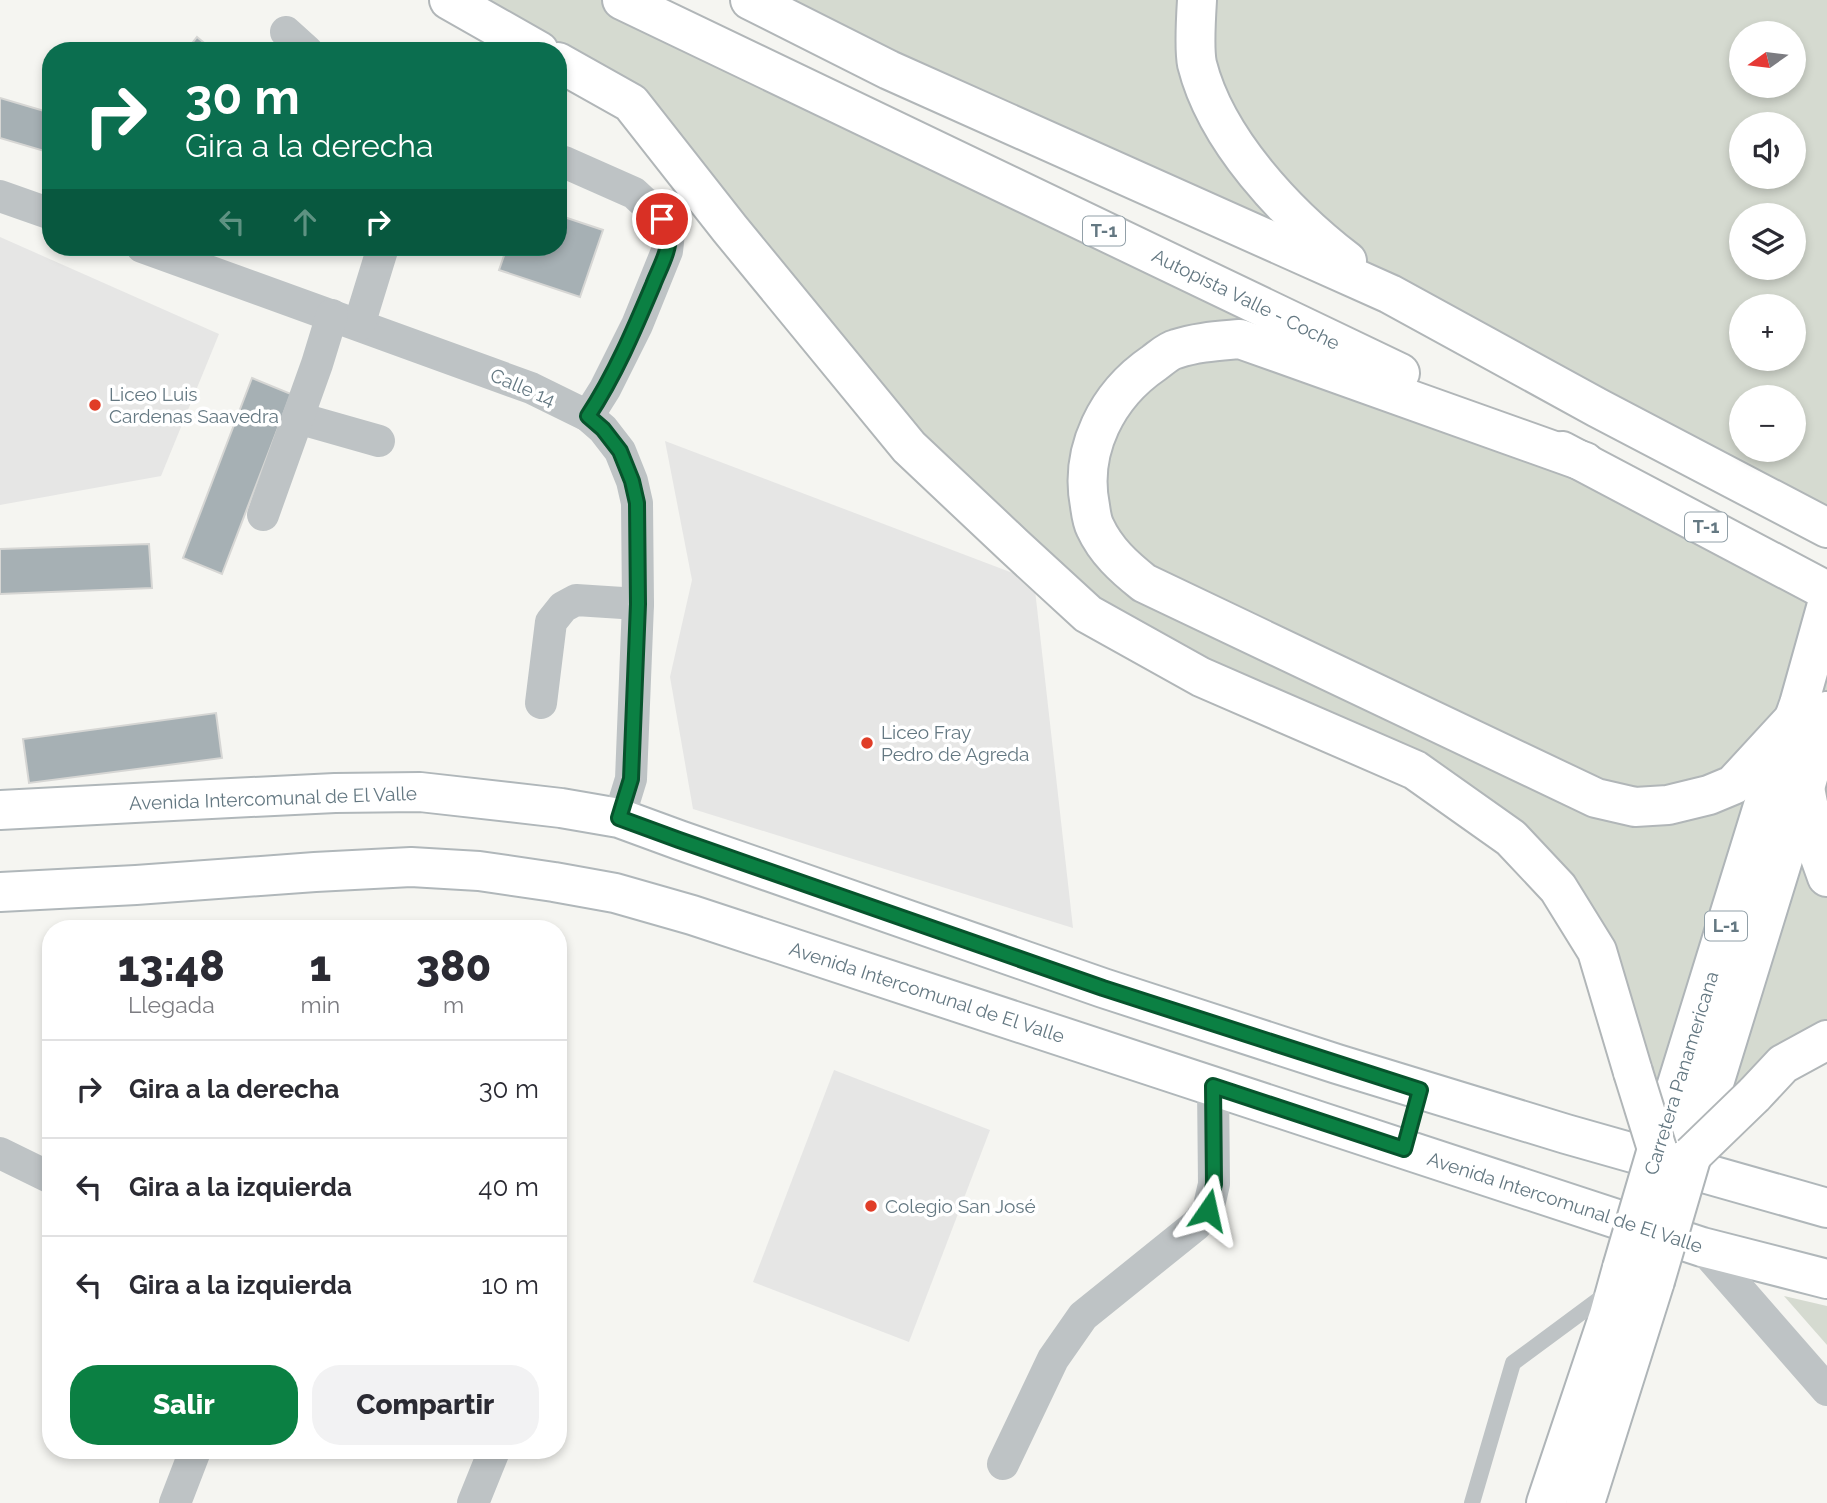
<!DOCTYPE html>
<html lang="es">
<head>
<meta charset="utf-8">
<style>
  :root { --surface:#fff; --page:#f2f2f3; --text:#2b2b33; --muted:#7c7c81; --line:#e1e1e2; --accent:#0b8043 }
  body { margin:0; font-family:Raleway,sans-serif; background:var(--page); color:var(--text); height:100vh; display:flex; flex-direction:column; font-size:26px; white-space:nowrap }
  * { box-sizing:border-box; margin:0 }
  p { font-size:23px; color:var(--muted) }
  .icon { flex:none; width:38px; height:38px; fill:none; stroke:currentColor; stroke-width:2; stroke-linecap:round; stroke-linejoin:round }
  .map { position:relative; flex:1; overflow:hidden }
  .drawer { position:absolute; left:42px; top:920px; width:525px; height:539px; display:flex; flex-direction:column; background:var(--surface); border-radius:28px; box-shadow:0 4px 10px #0003 }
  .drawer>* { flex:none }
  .banner { position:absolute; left:42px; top:42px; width:525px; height:214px; border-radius:28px; box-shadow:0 4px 10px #0003; background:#0b6e4f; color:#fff; overflow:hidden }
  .needle { width:46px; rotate:256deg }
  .fabs { position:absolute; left:1729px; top:21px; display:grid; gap:14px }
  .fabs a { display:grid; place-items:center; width:77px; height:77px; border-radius:50%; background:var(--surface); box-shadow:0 4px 10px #0003; font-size:35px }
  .pin { position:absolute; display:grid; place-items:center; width:60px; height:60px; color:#fff; margin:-30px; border:4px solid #fff; border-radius:50%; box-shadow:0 2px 7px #0007 }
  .me { position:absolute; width:77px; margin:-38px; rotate:11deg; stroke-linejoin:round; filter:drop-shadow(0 0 5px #0008) }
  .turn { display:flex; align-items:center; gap:24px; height:147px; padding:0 28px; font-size:32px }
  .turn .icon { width:91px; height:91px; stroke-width:2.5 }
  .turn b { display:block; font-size:49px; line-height:60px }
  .lanes { display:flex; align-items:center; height:66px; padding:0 28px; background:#0003; justify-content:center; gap:35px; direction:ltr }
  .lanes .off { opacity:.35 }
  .eta { display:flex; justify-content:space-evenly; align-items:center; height:119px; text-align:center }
  .eta b { font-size:42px; font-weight:800; line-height:49px }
  .button { display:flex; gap:14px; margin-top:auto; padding:14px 28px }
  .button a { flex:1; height:80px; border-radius:28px; background:var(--accent); color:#fff; font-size:28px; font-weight:800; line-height:80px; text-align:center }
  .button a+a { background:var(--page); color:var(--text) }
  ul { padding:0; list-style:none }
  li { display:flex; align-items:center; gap:21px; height:98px; padding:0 28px; border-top:2px solid var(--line) }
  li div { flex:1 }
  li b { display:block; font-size:26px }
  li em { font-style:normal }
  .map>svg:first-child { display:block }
  .built { fill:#e6e6e5 }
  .green { fill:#d5dad0; fill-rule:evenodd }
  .building { fill:#a6b0b4; stroke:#d6d6d4; stroke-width:2 }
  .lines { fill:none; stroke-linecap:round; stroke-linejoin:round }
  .secondary-casing { stroke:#b0b7ba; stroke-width:42 }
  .primary-casing { stroke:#afb5b8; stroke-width:42 }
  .highway-casing { stroke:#b1b6b8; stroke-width:42 }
  .lane { stroke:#bec3c5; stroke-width:16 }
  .street { stroke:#bec3c5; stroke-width:32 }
  .secondary { stroke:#fff; stroke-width:38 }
  .primary { stroke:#fff; stroke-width:38 }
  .highway { stroke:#fff; stroke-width:38 }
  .primary-bridge-casing { stroke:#afb5b8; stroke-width:42; stroke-linecap:butt }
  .highway-bridge-casing { stroke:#b1b6b8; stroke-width:42; stroke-linecap:butt }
  .primary-bridge { stroke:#fff; stroke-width:38 }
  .highway-bridge { stroke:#fff; stroke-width:38 }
  .route-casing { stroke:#07532c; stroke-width:18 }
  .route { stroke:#0b8043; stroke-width:12 }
  .poi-dot { fill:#e03d27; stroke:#fff; stroke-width:2.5 }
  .labels { text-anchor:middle; stroke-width:7; stroke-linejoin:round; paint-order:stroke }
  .shield { fill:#fff; stroke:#92a0a8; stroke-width:2 }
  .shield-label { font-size:18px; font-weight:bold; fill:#647882 }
  .street-label { font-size:19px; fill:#647882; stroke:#fff }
  .poi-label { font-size:19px; fill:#647882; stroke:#fff; text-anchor:start }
</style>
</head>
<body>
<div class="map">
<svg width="1827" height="1503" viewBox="0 0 1827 1503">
  <rect width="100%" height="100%" fill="#f5f5f1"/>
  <g class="built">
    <polygon points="0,237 219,334 161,476 0,505"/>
    <polygon points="665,441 1034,581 1073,928 693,809 670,677 692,580"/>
    <polygon points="834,1070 990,1130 909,1342 753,1282"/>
  </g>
  <g class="green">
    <polygon points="449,0 622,0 1585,462 1827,591 1827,1040 1657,1149 1597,951 1511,838 1201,677 1014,546 631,103"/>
    <path d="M 750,0 L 1827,0 L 1827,528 ZM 1741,33 L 1794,33 L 1794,86 L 1741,86 ZM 1741,124 L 1794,124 L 1794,177 L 1741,177 ZM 1741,215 L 1794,215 L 1794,268 L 1741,268 ZM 1741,306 L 1794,306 L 1794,359 L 1741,359 ZM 1741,397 L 1794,397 L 1794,450 L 1741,450 Z"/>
    <polygon points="1784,1296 1827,1306 1827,1345"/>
  </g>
  <g class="building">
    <polygon points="197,37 214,51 186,51"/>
    <polygon points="0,98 51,113 51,153 0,138"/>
    <polygon points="558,215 603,230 580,297 499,270 507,247 558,247"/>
    <polygon points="252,378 291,394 222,574 183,558"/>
    <polygon points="149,544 152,588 0,594 0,549"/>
    <polygon points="216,713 222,758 29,783 23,739"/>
  </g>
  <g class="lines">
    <g class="secondary-casing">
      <g id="secondary">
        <polyline points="0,810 211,799 335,793 420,792 561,808 619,818 679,840 1103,988 1337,1064 1566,1134 1827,1208"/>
        <polyline points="0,892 136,885 315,872 411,867 479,871 554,882 615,893 692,915 1702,1247 1827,1279"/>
      </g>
    </g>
    <g class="primary-casing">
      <g id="primary">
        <polyline points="1657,1149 1766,796 1799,704 1827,604"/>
        <polyline points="1692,1155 1805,788 1827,711"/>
        <polyline points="1546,1503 1609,1315 1622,1268"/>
        <polyline points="1585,1503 1655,1281"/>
      </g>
    </g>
    <g class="highway-casing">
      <g id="highway">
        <polyline points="449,0 539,51"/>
        <polyline points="622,0 1400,373"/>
        <polyline points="750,0 889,70 1390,294 1598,408 1827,528"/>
        <path d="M 1197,0 C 1196,16 1194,49 1197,64 C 1216,140 1286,214 1347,261"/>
        <polyline points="558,62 631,103 730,229 909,447 1014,546 1088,614 1201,677 1415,770 1511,838 1558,888 1597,951 1633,1072"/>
        <polyline points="1562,451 1827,591"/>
        <path d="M 1585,462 L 1240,339 C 1218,341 1197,342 1176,349 C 1168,351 1161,358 1154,363 C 1107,395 1079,450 1090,506 C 1091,513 1092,521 1095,527 C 1106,551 1124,567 1144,583 L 1596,798 L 1635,807 L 1668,805 L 1709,795 L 1733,785 L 1792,721"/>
        <polyline points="1805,788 1817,849 1827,877"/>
        <polyline points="1754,1095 1783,1064 1827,1040"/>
      </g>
    </g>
    <polyline class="lane" points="1472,1503 1513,1363 1609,1292"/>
    <g class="street">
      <polyline points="286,32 307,51"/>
      <polyline points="564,162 634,193 662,219 667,225 669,233 667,251 637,325 605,389 588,416"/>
      <polyline points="0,196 51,214"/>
      <polyline points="142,247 531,388 588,416 603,429 620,451 632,481 637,503 638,604 631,779 619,818"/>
      <polyline points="359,325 383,247"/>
      <polyline points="298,418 379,441"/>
      <polyline points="263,515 317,364 332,315"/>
      <polyline points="541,703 551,622 563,607 576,600 638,604"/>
      <polyline points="0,1153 51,1178"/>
      <polyline points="1702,1247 1827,1390"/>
      <polyline points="1003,1464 1053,1359 1083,1316 1196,1225 1208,1210 1214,1184 1213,1086"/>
      <polyline points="175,1503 195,1451"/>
      <polyline points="473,1503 494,1451"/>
    </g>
    <use href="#secondary" class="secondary"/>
    <use href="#primary" class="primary"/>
    <use href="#highway" class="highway"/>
    <g class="primary-bridge-casing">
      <g id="primary-bridge">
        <polyline points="1622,1268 1657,1149"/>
        <polyline points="1655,1281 1692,1155"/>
      </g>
    </g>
    <g class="highway-bridge-casing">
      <g id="highway-bridge">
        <polyline points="1633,1072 1657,1149"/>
        <polyline points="1692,1155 1754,1095"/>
      </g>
    </g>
    <use href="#primary-bridge" class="primary-bridge"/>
    <use href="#highway-bridge" class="highway-bridge"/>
  </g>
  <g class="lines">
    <g class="route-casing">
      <path id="route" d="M 662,219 C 665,223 669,228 669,233 C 670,251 659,269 653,285 C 634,330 615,375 588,416 L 603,429 L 620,451 L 632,481 L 637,503 L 638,604 L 631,779 L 619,818 L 679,840 L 1103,988 L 1420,1090 L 1404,1149 L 1213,1086 L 1214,1184 L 1208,1210"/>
    </g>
    <use href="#route" class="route"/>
  </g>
  <g class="poi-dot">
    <circle cx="95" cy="405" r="7"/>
    <circle cx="867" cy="743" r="7"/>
    <circle cx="871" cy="1206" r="7"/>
  </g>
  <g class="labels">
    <g class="shield">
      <rect x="1083" y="216.5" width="42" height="29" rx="5"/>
      <rect x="1685" y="512.5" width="42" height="29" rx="5"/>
      <rect x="1705" y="911.5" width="42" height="29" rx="5"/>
    </g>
    <g class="shield-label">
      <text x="1104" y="237">T-1</text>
      <text x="1706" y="533">T-1</text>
      <text x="1726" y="932">L-1</text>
    </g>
    <g class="street-label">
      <text transform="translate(1246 299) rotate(26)" y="7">Autopista Valle - Coche</text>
      <text transform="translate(523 387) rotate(23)" y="7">Calle 14</text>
      <text transform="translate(273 798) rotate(-2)" y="7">Avenida Intercomunal de El Valle</text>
      <text transform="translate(927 992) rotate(18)" y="7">Avenida Intercomunal de El Valle</text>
      <text transform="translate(1681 1073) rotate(-73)" y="7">Carretera Panamericana</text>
      <text transform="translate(1565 1202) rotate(18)" y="7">Avenida Intercomunal de El Valle</text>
    </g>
    <g class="poi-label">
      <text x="109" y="401">Liceo Luis<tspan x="109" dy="22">Cardenas Saavedra</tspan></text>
      <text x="881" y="739">Liceo Fray<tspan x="881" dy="22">Pedro de Agreda</tspan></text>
      <text x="885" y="1213">Colegio San José</text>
    </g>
  </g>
</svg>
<div class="fabs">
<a><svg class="needle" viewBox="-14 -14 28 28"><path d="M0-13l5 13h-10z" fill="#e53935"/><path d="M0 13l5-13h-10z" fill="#7c7c81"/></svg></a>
<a><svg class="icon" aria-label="sound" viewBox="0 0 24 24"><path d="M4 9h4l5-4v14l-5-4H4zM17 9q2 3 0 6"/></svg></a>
<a><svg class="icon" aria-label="layers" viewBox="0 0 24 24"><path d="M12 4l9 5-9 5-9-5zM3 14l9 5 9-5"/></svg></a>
<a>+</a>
<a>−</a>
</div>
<div class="pin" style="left:662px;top:219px;background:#d93025"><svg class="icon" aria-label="arrive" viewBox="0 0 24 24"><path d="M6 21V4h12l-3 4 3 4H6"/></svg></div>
<svg class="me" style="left:1208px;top:1210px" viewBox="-20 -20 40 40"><path d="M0-17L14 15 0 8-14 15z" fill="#0b8043" stroke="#fff" stroke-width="4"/></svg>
<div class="banner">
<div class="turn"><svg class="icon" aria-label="right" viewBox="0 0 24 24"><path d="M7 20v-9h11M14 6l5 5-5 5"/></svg><div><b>30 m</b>Gira a la derecha</div></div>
<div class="lanes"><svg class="icon off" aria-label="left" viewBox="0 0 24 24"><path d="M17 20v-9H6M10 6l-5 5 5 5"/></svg><svg class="icon off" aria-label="ahead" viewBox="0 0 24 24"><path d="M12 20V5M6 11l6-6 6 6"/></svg><svg class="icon" aria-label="right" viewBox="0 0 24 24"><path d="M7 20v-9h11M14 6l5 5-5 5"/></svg></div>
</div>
<section class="drawer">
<div class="eta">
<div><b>13:48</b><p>Llegada</p></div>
<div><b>1</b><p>min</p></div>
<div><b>380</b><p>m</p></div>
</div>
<ul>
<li><svg class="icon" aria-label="right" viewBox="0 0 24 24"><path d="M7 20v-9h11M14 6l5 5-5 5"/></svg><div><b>Gira a la derecha</b></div><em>30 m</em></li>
<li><svg class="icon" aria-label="left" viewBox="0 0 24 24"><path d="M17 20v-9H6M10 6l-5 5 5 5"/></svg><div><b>Gira a la izquierda</b></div><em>40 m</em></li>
<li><svg class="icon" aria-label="left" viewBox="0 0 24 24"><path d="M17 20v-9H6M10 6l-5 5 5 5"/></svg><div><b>Gira a la izquierda</b></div><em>10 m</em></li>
</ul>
<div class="button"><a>Salir</a><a>Compartir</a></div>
</section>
</div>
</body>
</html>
